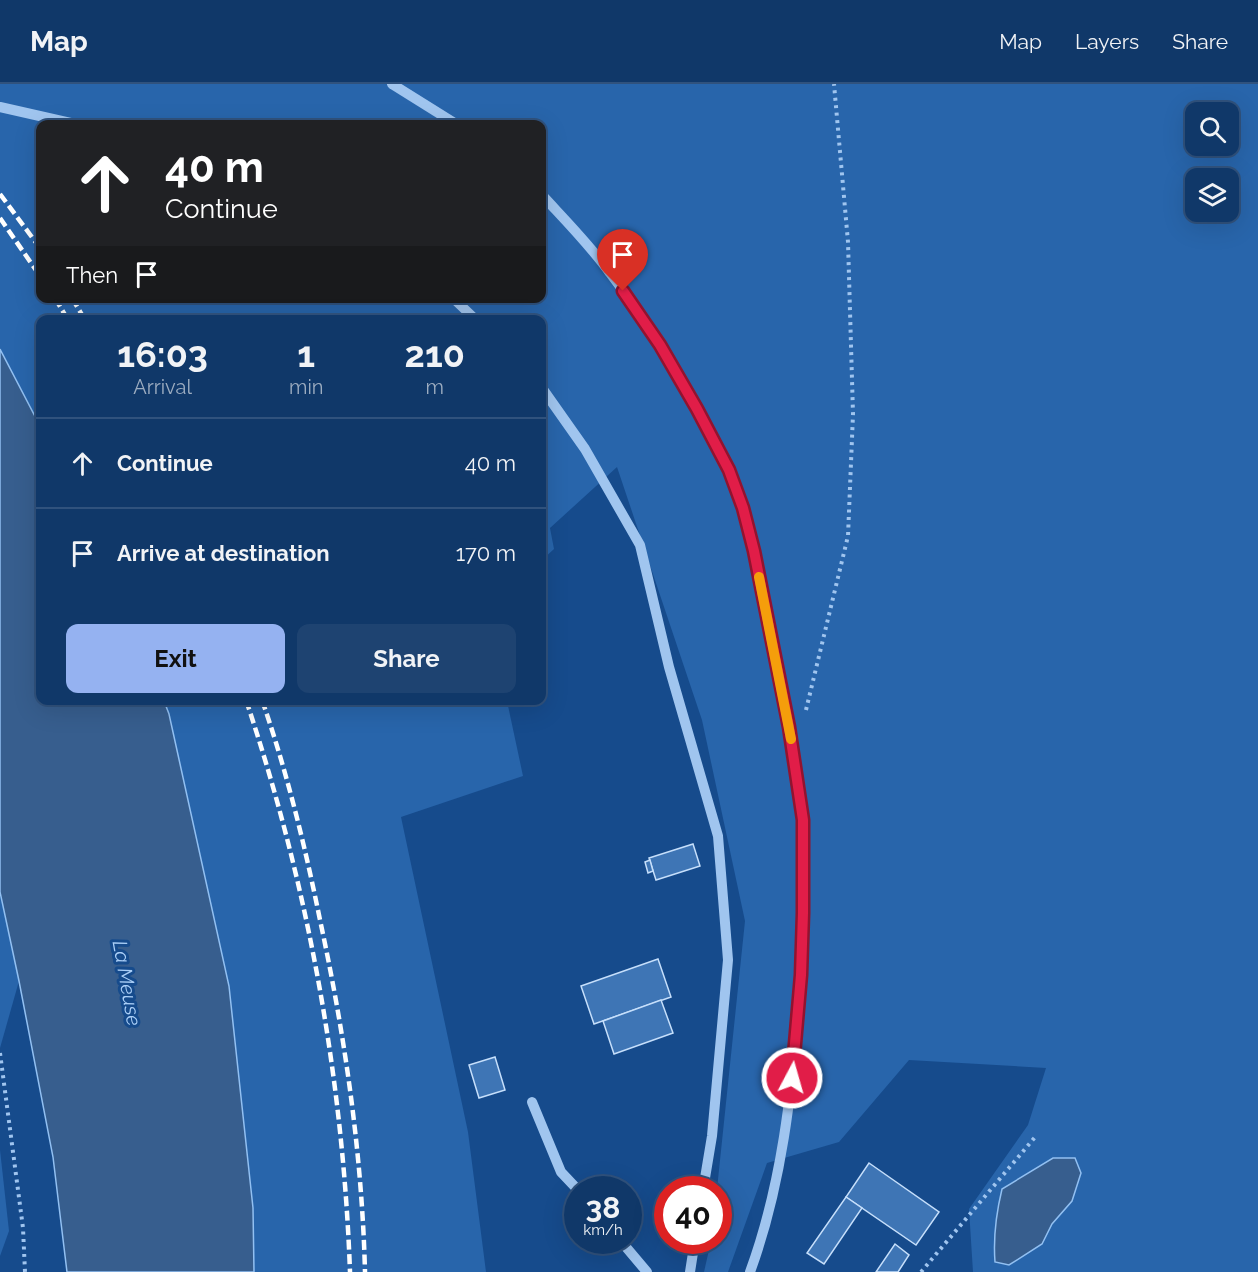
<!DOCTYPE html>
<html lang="en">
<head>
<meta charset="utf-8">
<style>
  :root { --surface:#103869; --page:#1e4371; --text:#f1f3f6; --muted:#9cacc0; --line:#30527d; --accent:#95b2f1 }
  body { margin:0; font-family:Raleway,sans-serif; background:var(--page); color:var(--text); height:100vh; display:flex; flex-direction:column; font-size:22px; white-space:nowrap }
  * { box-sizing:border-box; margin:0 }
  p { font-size:20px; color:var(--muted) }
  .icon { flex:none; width:33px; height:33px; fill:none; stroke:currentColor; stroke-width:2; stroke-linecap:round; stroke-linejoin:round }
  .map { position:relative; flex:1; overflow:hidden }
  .sheet { position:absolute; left:36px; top:231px; width:510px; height:390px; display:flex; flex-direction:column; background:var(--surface); border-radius:12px; box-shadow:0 6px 24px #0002,0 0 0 2px var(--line) }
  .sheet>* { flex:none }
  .hud { position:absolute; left:36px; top:36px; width:510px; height:183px; border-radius:12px; box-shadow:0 6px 24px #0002,0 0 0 2px var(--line); background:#202124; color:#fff; overflow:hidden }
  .buttons { position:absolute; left:1185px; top:18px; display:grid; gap:12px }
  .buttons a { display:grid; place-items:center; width:54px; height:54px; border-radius:12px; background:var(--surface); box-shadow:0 6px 24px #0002,0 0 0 2px var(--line); font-size:30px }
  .speed { position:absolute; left:564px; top:1092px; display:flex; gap:12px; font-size:30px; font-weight:700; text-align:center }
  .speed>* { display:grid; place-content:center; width:78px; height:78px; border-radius:50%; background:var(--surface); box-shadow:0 6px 24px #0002,0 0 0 2px var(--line); line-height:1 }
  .speed small { font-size:15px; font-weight:400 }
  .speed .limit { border:9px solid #d22; background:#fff; color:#111 }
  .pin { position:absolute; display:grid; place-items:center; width:51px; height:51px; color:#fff; margin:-62px -26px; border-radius:50% 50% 50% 0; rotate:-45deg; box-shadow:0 0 6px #0007 }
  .pin .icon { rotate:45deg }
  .me { position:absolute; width:66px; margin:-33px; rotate:6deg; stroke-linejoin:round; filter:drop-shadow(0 0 4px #0008) }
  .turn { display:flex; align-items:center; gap:21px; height:126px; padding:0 30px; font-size:27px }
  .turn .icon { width:78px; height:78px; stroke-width:2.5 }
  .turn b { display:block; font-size:42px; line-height:51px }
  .then { display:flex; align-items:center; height:57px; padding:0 30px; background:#0003; gap:12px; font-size:22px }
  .eta { display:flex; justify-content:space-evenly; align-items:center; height:102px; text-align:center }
  .eta b { font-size:36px; font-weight:700; line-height:42px }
  .button { display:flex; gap:12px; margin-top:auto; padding:12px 30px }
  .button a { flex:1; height:69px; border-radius:12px; background:var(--accent); color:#111; font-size:24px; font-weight:700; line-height:69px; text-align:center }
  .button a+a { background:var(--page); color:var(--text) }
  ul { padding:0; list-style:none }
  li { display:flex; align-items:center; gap:18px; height:90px; padding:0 30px; border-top:2px solid var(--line) }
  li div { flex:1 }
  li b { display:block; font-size:22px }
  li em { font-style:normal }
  header { display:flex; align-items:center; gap:36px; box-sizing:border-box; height:84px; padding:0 30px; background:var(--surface); border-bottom:2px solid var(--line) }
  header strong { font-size:28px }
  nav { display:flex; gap:33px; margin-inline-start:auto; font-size:21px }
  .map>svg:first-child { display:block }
  .green { fill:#2865ab; fill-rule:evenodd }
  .water { fill:#375e8e; stroke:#92c0f2; stroke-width:1.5 }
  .building { fill:#3e75b5; stroke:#c6dffb; stroke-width:1.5 }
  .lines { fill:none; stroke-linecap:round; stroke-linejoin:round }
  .path { stroke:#a0c5ef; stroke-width:4; stroke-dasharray:3 4.5; stroke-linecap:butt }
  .minor { stroke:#a0c5ef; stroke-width:10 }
  .rail { stroke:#fff; stroke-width:4.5; stroke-dasharray:10 4.5; stroke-linecap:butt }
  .route-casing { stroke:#92132f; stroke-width:15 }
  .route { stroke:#e11d48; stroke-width:10 }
  .slow { stroke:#f59e0b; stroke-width:10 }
  .labels { text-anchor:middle; stroke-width:6; stroke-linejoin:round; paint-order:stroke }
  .water-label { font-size:20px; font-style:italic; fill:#abcff7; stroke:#164b8c }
</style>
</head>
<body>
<header>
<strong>Map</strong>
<nav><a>Map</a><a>Layers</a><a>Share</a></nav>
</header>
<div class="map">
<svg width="1258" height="1188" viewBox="0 0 1258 1188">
  <rect width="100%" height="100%" fill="#164b8c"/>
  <g class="green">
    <path d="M 0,0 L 1258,0 L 1258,1188 L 973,1188 L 969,1125 L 1028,1041 L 1046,984 L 909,976 L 839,1058 L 767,1079 L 728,1188 L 704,1188 L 711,1157 L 718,1156 L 718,1106 L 717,1105 L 745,837 L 702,636 L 617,383 L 550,444 L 554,465 L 542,476 L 542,236 L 40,236 L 40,342 L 0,264 ZM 1196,28 L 1228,28 L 1228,62 L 1196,62 ZM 40,40 L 542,40 L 542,214 L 40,214 ZM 1196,94 L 1228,94 L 1228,128 L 1196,128 Z"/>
    <polygon points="164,617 507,617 523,692 401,733 468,1048 486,1188 254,1188 253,1124 229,902 169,630"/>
    <polygon points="0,808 19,897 0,964"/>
    <polygon points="0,1066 9,1147 0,1172"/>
  </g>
  <g class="water">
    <polygon points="0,265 40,342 40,616 164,617 169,630 229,902 253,1124 254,1188 67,1188 53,1073 19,897 0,808"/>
    <path d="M 1053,1074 L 1075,1074 L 1081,1089 L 1072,1117 L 1052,1140 L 1042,1160 L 1009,1181 L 995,1178 C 993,1152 996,1130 1002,1105 Z"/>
  </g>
  <g class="building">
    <polygon points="693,760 700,782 656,796 649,774"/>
    <polygon points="650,776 653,787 648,789 645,778"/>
    <polygon points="658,875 671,913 594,940 581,902"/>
    <polygon points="661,916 673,949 614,970 603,937"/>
    <polygon points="495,973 505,1006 479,1014 469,981"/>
    <polygon points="869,1079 939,1128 916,1161 846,1113"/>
    <polygon points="846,1113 862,1124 824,1180 807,1169"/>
    <polygon points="895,1160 909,1171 898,1188 876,1188"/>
  </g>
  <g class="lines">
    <g class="path">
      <polyline points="806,626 848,452 853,330 848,158 834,0"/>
      <polyline points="0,969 23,1144 25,1188"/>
      <polyline points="921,1188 1036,1052"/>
    </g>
    <g class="minor">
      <polyline points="392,0 456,40"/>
      <polyline points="0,23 75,40"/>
      <path d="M 542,111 C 565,136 590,161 610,189 C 637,224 660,262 683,300 C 699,328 717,357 730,387 C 750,433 757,483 767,532 C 778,583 788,634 796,685 C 798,702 802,720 803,737 C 806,796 803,857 799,916 C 792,1007 782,1101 750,1188"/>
      <polyline points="453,214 476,236"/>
      <polyline points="542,304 585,365 640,461 669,583 718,752 728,876 712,1052 703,1106"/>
      <polyline points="532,1018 561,1088 578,1106"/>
      <polyline points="620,1156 647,1188"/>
      <polyline points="690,1188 695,1156"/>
    </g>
    <g class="rail">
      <polyline points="0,110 40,164"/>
      <polyline points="0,134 40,192"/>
      <polyline points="55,214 68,236"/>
      <polyline points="72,214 85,236"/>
      <path d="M 246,616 C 308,801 343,994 350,1188"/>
      <path d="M 262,616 C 287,688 305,762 320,836 C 345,952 362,1070 365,1188"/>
    </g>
  </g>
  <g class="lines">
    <g class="route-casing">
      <polyline id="route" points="623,207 660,261 697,325 729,386 743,424 754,467 789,643 803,736 803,829 801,891 792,994"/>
    </g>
    <use href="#route" class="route"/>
    <polyline class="slow" points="759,493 791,655"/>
  </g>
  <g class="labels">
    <g class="water-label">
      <text transform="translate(127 899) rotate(80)" y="7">La Meuse</text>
    </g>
  </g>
</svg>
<div class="buttons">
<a><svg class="icon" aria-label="search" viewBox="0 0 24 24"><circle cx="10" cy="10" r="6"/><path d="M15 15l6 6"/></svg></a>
<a><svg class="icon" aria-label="layers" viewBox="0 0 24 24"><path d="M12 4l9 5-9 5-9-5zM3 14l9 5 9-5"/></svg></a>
</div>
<div class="speed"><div>38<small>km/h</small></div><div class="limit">40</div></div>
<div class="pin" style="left:623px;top:207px;background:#d93025"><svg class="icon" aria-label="arrive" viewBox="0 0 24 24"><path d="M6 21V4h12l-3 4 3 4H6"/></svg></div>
<svg class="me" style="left:792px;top:994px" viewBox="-20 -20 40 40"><circle r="17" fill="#e11d48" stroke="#fff" stroke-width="3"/><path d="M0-11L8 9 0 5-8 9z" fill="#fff"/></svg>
<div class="hud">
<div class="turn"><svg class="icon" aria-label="ahead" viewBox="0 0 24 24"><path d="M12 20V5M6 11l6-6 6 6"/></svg><div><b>40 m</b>Continue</div></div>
<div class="then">Then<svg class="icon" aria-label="arrive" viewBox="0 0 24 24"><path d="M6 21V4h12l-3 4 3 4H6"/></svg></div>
</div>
<section class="sheet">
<div class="eta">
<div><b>16:03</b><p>Arrival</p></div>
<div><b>1</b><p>min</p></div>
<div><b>210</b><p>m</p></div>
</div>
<ul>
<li><svg class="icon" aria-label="ahead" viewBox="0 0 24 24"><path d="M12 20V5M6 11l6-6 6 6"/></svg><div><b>Continue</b></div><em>40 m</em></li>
<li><svg class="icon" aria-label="arrive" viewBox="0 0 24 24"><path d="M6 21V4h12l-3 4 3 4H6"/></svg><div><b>Arrive at destination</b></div><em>170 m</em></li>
</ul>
<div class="button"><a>Exit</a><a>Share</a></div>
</section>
</div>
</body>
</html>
